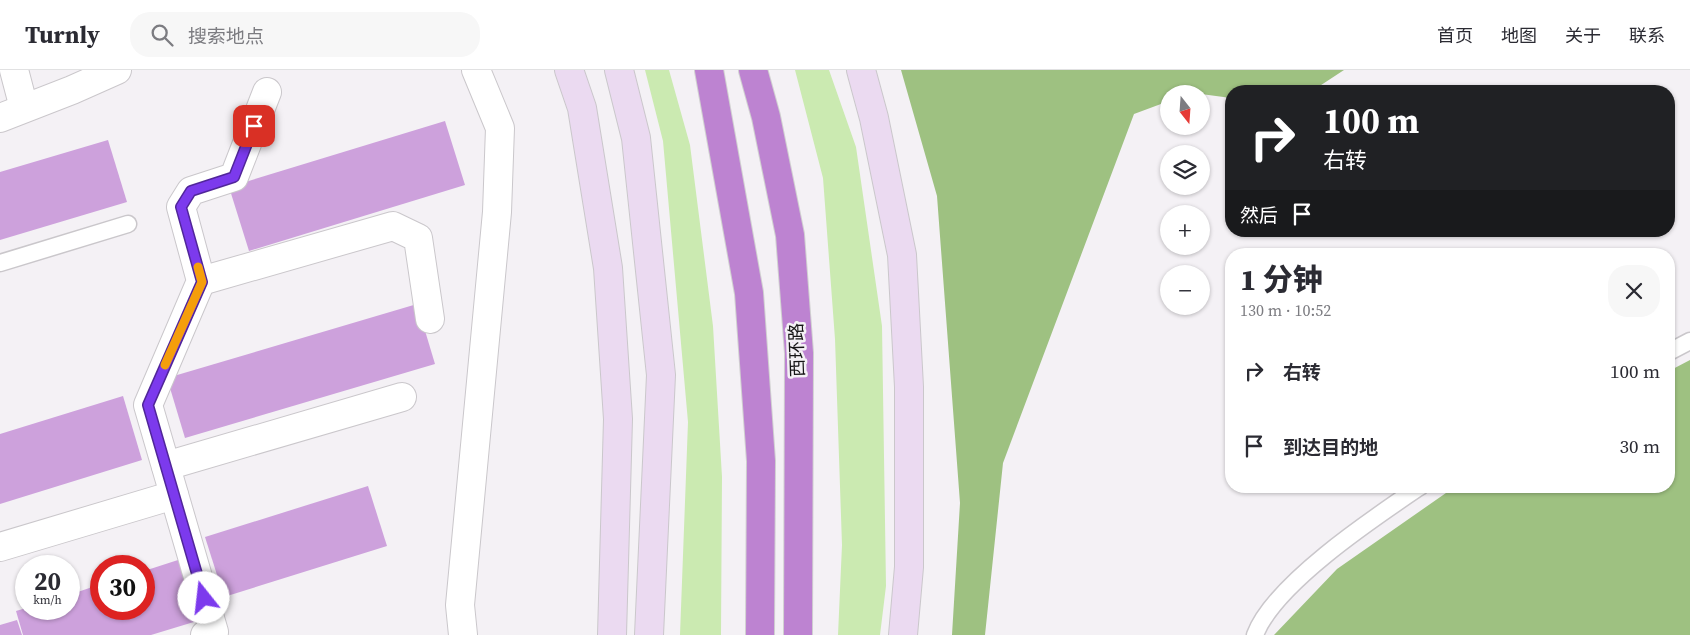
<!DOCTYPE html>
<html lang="zh">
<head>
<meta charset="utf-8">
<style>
  :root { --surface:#fff; --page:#f7f7f7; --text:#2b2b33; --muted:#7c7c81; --line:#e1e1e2 }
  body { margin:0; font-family:"Source Serif 4","Noto Sans SC",serif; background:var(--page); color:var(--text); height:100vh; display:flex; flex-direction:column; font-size:19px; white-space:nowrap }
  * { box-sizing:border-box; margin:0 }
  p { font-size:16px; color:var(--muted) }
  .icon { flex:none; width:28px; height:28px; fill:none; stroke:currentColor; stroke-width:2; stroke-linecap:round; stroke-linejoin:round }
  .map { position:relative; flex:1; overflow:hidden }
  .drawer { position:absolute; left:1225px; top:178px; width:450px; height:245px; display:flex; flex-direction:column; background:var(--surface); border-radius:20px; box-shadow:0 1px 4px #0004 }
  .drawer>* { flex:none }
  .guide { position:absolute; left:1225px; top:15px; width:450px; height:152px; border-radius:20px; box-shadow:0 1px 4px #0004; background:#202124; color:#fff; overflow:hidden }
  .needle { width:32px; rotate:163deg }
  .fabs { position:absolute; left:1160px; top:15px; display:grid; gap:10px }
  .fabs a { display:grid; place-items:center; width:50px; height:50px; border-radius:50%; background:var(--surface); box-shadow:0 1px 4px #0004; font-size:25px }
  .speed { position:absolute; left:15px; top:485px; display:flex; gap:10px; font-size:25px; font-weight:700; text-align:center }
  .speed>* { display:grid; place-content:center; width:65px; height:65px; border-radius:50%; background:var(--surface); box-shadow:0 1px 4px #0004; line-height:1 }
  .speed small { font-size:12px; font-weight:400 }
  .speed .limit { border:8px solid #d22; background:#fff; color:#111 }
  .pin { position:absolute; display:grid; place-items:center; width:42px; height:42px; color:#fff; margin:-21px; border-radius:10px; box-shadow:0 2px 8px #0006 }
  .me { position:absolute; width:55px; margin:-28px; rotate:344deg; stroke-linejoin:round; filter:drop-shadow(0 0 4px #0008) }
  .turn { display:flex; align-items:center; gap:18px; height:105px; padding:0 15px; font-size:22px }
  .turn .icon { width:65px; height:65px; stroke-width:2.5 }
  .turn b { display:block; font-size:35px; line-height:42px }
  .then { display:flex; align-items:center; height:48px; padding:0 15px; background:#0003; gap:10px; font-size:19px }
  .round { display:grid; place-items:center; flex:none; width:52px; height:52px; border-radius:20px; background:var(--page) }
  .headline { display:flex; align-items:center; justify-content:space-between; height:85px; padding:0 15px }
  h1 { font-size:30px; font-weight:800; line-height:38px }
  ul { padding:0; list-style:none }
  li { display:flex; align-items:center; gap:15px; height:75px; padding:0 15px }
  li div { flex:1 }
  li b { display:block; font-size:19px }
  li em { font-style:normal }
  header { display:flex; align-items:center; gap:30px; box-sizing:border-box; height:70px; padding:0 25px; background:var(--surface); border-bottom:1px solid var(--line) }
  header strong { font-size:24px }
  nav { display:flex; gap:28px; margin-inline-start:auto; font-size:18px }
  .search { width:350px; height:45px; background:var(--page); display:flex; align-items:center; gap:12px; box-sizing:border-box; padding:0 18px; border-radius:20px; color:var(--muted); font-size:19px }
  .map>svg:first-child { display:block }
  .green { fill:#cbeab1 }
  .forest { fill:#9ec181 }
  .building { fill:#cda1dc }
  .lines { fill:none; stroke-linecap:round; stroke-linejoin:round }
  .lane-casing { stroke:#cac7cb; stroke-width:19 }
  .street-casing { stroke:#cac7cb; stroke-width:30 }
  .secondary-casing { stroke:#cac7cb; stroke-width:30 }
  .highway-casing { stroke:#d0d0d0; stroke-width:30 }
  .lane { stroke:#fff; stroke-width:16 }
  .street { stroke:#fff; stroke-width:28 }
  .secondary { stroke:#ebdaf1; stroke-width:28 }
  .highway { stroke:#bd83d1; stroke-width:28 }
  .route-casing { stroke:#51269a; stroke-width:12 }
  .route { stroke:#7c3aed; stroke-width:9 }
  .slow { stroke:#f59e0b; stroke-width:9 }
  .labels { text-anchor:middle; stroke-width:5; stroke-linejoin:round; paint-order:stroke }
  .street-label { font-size:18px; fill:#161516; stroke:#f4f1f5 }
</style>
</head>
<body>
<header>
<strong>Turnly</strong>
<div class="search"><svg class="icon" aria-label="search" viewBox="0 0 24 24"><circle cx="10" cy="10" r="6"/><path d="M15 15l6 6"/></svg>搜索地点</div>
<nav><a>首页</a><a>地图</a><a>关于</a><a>联系</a></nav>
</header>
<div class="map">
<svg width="1690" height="565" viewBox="0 0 1690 565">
  <rect width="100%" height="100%" fill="#f4f1f5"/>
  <g class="green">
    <polygon points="645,0 669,0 690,75 713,256 722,407 721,565 680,565 688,352 663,71"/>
    <polygon points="795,0 829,0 856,77 882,256 886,516 880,565 838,565 842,475 835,269 823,108"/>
  </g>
  <g class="forest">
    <polygon points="901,0 1344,0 1312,21 1231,21 1231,28 1201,24 1169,24 1169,31 1134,44 1003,393 985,565 952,565 960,433 937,126"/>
    <polygon points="1690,290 1690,565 1274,565 1337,499 1456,416 1669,416 1669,301"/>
  </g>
  <g class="building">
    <polygon points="445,51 465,115 249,181 229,117"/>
    <polygon points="108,70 127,132 0,170 0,102"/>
    <polygon points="417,234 435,294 185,368 167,308"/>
    <polygon points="123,326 142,390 0,434 0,364"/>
    <polygon points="368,416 387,476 224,527 205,467"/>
    <polygon points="178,490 197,551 151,565 23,565 16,541 26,538 69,539 69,525 101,514 101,539 144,539 144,501"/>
    <polygon points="17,550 22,565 0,565 0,555"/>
  </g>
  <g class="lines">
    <g class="lane-casing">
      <g id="lane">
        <polyline points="0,193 128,154"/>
        <polyline points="1669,282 1690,271"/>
        <path d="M 1255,565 C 1274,514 1375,447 1421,416"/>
      </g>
    </g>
    <g class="street-casing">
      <g id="street">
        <polyline points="14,0 24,38"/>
        <polyline points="0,48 72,20 117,0"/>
        <polyline points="201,211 393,156 418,168 430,249"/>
        <polyline points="166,396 402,327"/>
        <polyline points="0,477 174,425"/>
        <polyline points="205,565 214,562 148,335 201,211 181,137 191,121 234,107 267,22"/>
        <polyline points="463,565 460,535 497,142 500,58 476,0"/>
      </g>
    </g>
    <g class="secondary-casing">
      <g id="secondary">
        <polyline points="569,0 582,38 608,198 618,349 612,565"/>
        <polyline points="619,0 636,68 661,305 649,565"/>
        <polyline points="861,0 874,48 902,185 909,317 909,497 903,565"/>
      </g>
    </g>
    <g class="highway-casing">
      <g id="highway">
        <polyline points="709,0 749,223 761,391 760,565"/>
        <polyline points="753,0 766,47 790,165 799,283 798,565"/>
      </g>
    </g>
    <use href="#lane" class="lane"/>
    <use href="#street" class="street"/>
    <use href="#secondary" class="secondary"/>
    <use href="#highway" class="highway"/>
  </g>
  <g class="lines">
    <g class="route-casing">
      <polyline id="route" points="204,528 148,335 202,212 181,137 191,121 234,107 254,56"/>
    </g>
    <use href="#route" class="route"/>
    <polyline class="slow" points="165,295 202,212 198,197"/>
  </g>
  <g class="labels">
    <g class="street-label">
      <text transform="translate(797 280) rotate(-92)" y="6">西环路</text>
    </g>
  </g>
</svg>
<div class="fabs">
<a><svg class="needle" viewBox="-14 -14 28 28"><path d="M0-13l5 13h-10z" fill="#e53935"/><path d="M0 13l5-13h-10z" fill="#7c7c81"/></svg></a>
<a><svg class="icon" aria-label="layers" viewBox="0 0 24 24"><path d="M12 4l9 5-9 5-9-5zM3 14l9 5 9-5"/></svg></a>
<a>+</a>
<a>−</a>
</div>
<div class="speed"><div>20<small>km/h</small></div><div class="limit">30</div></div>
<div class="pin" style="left:254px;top:56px;background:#d93025"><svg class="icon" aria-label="arrive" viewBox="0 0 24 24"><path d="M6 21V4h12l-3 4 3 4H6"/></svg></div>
<svg class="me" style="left:204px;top:528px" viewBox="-20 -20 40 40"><circle r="19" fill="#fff"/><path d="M0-13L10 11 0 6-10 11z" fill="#7c3aed"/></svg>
<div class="guide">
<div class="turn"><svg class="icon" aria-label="right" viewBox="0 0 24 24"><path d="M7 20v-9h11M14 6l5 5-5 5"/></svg><div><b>100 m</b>右转</div></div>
<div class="then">然后<svg class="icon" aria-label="arrive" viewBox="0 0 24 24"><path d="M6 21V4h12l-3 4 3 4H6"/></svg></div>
</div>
<section class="drawer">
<div class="headline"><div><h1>1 分钟</h1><p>130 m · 10:52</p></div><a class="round"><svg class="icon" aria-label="close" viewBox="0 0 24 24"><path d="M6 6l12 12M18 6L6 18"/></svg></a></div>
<ul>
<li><svg class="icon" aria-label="right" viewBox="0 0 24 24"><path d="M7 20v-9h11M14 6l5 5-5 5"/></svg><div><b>右转</b></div><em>100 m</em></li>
<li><svg class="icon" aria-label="arrive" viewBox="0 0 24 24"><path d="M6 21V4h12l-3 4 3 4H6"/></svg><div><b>到达目的地</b></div><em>30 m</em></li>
</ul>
</section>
</div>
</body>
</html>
